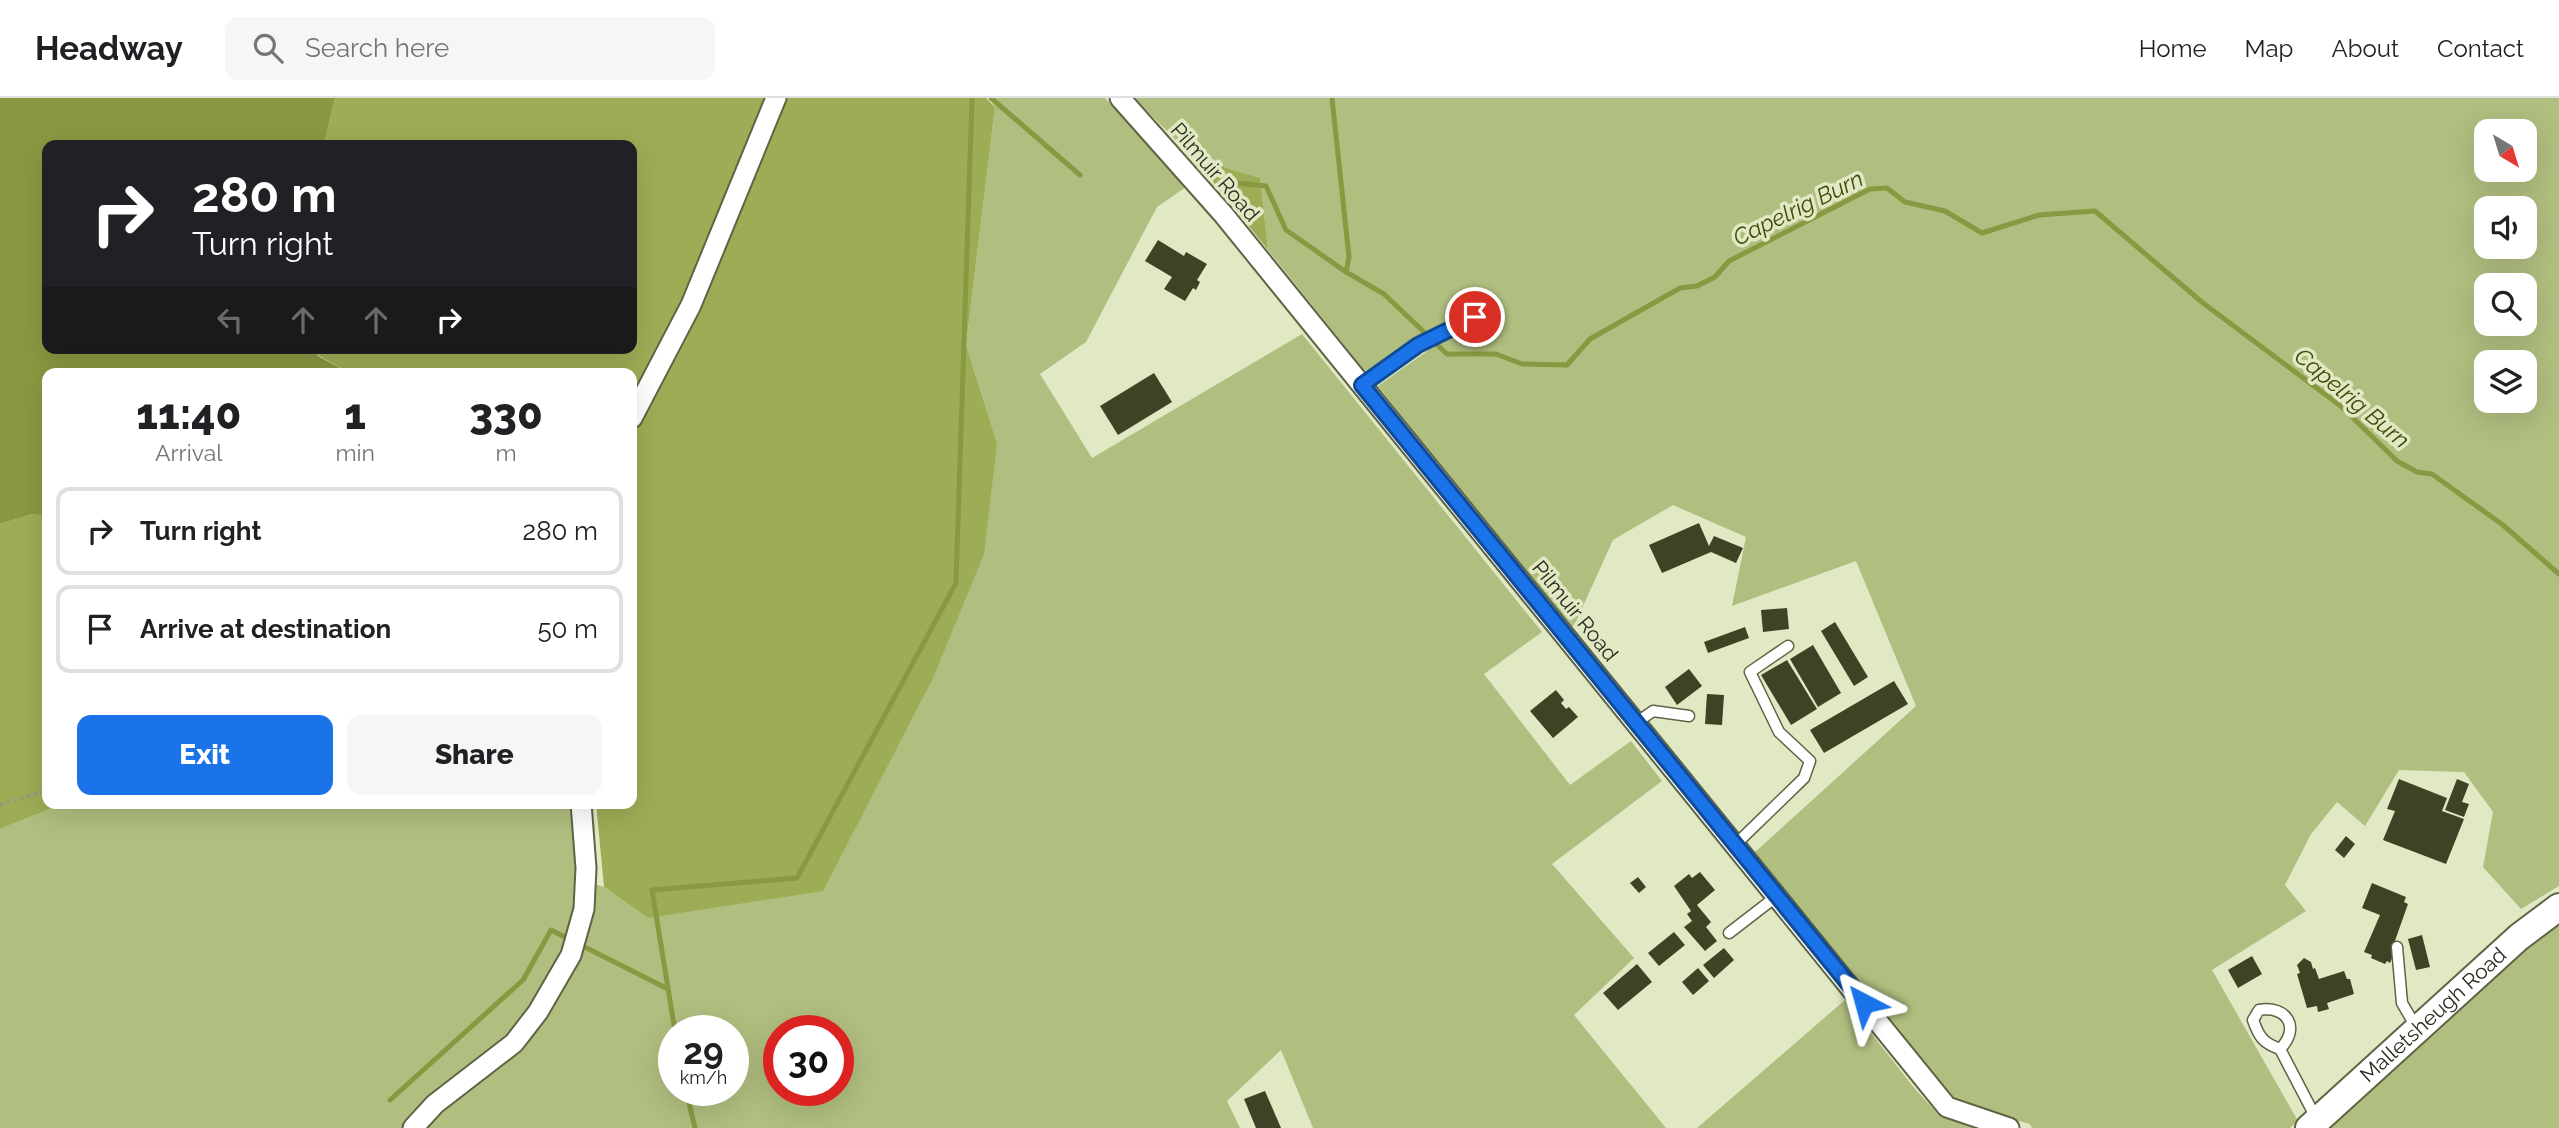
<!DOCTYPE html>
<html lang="en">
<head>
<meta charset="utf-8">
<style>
  :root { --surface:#fff; --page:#f6f6f6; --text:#202124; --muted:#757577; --line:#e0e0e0; --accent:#1a73e8 }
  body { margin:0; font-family:Raleway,sans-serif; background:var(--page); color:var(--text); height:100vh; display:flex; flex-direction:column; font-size:26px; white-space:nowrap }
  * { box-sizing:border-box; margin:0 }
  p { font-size:23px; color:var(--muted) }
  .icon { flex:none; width:38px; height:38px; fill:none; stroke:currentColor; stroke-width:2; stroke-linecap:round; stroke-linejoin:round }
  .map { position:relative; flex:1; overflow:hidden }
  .panel { position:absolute; left:42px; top:270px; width:595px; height:441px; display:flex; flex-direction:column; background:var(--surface); border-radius:14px; box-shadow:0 7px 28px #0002 }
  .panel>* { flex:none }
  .hud { position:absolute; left:42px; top:42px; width:595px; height:214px; border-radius:14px; box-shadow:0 7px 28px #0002; background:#202124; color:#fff; overflow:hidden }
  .needle { width:46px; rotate:142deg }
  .tools { position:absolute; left:2474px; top:21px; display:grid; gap:14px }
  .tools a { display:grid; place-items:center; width:63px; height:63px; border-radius:14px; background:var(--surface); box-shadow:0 7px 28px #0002; font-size:35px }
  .speed { position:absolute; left:658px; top:917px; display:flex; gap:14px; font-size:35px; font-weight:700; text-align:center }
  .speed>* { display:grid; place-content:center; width:91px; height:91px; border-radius:50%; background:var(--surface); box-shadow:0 7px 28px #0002; line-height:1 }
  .speed small { font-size:18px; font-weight:400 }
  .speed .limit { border:10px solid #d22; background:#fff; color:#111 }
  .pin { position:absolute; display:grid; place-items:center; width:60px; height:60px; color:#fff; margin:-30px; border:4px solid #fff; border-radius:50%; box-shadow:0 2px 7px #0007 }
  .me { position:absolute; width:77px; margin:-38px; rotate:321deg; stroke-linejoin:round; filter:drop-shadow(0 0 5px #0008) }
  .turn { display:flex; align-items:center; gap:24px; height:147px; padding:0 35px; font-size:32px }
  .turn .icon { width:91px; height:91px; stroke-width:2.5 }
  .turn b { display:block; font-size:49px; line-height:60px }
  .lanes { display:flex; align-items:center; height:66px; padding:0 35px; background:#0003; justify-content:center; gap:35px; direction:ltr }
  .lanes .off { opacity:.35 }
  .eta { display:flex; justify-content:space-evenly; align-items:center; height:119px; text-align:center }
  .eta b { font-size:42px; font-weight:800; line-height:49px }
  .cta { display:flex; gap:14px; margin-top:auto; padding:14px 35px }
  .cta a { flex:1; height:80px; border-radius:14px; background:var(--accent); color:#fff; font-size:28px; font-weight:800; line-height:80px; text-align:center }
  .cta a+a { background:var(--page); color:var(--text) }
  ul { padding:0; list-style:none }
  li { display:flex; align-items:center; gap:21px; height:88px; margin:0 14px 10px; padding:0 21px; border:4px solid var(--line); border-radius:14px }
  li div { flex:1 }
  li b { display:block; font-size:26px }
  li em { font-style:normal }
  header { display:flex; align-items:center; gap:42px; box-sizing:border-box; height:98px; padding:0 35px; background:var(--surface); border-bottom:2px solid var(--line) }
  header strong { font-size:33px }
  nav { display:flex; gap:38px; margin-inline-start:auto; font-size:24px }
  .search { width:490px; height:63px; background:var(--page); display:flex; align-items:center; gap:18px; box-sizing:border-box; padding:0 24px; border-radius:14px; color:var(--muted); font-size:26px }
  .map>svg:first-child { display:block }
  .green { fill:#b0be7f; fill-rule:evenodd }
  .forest { fill:#9dad55 }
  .water { fill:#899941 }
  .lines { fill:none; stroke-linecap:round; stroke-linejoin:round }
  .stream { stroke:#899941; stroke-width:5 }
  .building { fill:#3d4324 }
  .lane-casing { stroke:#5e6444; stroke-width:13 }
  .street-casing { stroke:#5e6444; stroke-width:23 }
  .secondary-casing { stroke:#5e6444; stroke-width:30 }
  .path { stroke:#959b80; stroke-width:3.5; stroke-dasharray:3.5 3.5; stroke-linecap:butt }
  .lane { stroke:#fff; stroke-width:10 }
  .street { stroke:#fff; stroke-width:19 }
  .secondary { stroke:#fff; stroke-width:26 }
  .route-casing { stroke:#114b97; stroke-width:18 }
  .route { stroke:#1a73e8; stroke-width:12 }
  .labels { text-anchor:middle; stroke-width:7; stroke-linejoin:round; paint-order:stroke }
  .street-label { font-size:21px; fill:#292c1e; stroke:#e0e9c4 }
  .water-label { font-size:23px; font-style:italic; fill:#414b06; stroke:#e0e9c4 }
</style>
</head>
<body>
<header>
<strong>Headway</strong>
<div class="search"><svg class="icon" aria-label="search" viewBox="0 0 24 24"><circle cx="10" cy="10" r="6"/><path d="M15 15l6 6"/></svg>Search here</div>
<nav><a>Home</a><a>Map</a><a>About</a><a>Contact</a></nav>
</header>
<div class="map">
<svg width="2559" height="1030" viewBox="0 0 2559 1030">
  <rect width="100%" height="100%" fill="#e0e9c4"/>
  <g class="green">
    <path d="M 989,0 L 1105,0 L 1186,89 L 1157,109 L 1086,244 L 1040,276 L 1092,360 L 1302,236 L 1542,534 L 1484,576 L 1570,687 L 1631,643 L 1662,683 L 1552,766 L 1634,860 L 1574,917 L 1666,1030 L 1313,1030 L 1281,952 L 1227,1003 L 1240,1030 L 0,1030 L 0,731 L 65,705 L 570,705 L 577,780 L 604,789 L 648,820 L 997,345 L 966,247 L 995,9 ZM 674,933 L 733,933 L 733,992 L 674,992 ZM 779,933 L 838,933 L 838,992 L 779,992 Z"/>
    <path d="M 1134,0 L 2559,0 L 2559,788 L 2521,811 L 2483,769 L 2493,714 L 2464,674 L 2399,672 L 2365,728 L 2337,704 L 2311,736 L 2285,787 L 2306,813 L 2212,872 L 2298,1023 L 2290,1030 L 2032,1030 L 2030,1026 L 1958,1006 L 1753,756 L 1916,608 L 1856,463 L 1732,508 L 1746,439 L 1673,407 L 1613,442 L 1574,528 L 1567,529 L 1378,288 L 1444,241 L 1439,228 L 1369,273 L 1364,272 L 1268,152 L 1260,80 L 1194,60 ZM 2487,33 L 2525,33 L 2525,72 L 2487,72 ZM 2487,110 L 2525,110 L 2525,149 L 2487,149 ZM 2487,187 L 2525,187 L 2525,226 L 2487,226 ZM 2487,264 L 2525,264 L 2525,303 L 2487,303 Z"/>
    <polygon points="2559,820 2559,1030 2326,1030"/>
    <polygon points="1845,902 1915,991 1939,1017 1973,1030 1697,1030"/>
  </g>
  <g class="forest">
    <polygon points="335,0 986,0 995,9 966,247 997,345 984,456 933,580 823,793 648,820 604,789 596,705 632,705 632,275 349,275 318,257 315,250 632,250 632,47 324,47"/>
    <polygon points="1194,60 1260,80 1268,152"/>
    <polygon points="33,416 47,419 47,705 65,705 0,731 0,426"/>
  </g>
  <polygon class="water" points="0,0 335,0 324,47 47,47 47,250 315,250 318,258 349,275 47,275 47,419 33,416 0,426"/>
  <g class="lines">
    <g class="stream">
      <polyline points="991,0 1080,77"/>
      <polyline points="1332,0 1349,159 1346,174"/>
      <polyline points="1227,84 1266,88 1286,132 1346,174 1384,196 1447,256 1496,256 1522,266 1567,267 1590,241 1680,190 1697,188 1715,179 1729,163 1870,91 1887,90 1905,104 1945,113 1982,135 2039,117 2095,113 2203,205 2342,309 2397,363 2417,374 2432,376 2503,427 2559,476"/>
      <polyline points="675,933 652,792 797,780 956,485 972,0"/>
      <polyline points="686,992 695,1030"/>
      <polyline points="390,1002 523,882 551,832 668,891"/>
    </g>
  </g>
  <g class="building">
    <polygon points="1158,142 1184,158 1186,154 1207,166 1197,182 1200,184 1196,192 1193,190 1185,203 1164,191 1172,179 1145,163"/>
    <polygon points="1154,275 1172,304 1118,337 1100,308"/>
    <polygon points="1699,425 1709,448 1714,438 1743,450 1736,465 1711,454 1662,475 1649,447"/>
    <polygon points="1787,510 1789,531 1763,534 1761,512"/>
    <polygon points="1835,524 1868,579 1854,588 1821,533"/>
    <polygon points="1745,529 1749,540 1708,555 1704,544"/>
    <polygon points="1813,547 1841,595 1818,609 1790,561"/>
    <polygon points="1787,562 1817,611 1791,627 1761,577"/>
    <polygon points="1689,571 1702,588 1677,607 1665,589"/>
    <polygon points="1894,583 1908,606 1824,655 1810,632"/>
    <polygon points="1556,592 1564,602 1561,605 1566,611 1569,609 1578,619 1553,640 1530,613"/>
    <polygon points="1707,596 1724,597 1722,627 1705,626"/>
    <polygon points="2399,681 2447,700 2442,713 2464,721 2446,766 2383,742 2395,713 2387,711"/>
    <polygon points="2457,681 2469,686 2462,704 2469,706 2464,719 2445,712"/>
    <polygon points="2346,738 2355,746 2344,760 2335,752"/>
    <polygon points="1700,774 1715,792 1697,807 1711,824 1706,829 1717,843 1705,853 1684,829 1692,823 1687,816 1691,813 1674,788 1689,776 1692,780"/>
    <polygon points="1638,779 1646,789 1639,795 1630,785"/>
    <polygon points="2372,785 2406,799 2404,804 2408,806 2391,854 2394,855 2390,865 2387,863 2385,866 2371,860 2372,857 2364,854 2380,817 2362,810"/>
    <polygon points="1674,834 1685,847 1659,868 1648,855"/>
    <polygon points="2422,837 2430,869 2416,872 2408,841"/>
    <polygon points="1724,850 1734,862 1714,880 1703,867"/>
    <polygon points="2252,858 2262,876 2238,890 2228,872"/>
    <polygon points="2304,860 2311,864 2313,871 2315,870 2319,881 2344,873 2347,881 2350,881 2354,896 2327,905 2329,911 2318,914 2317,908 2307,910 2297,876 2300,875 2297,867"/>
    <polygon points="1637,866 1652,884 1618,912 1603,895"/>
    <polygon points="1698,870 1709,883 1693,897 1682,884"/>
    <polygon points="1265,993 1281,1030 1256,1030 1244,1001"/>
  </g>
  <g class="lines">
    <g class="lane-casing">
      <g id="lane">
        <polyline points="1362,287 1418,247 1475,219"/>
        <polyline points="1636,625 1653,613 1689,618"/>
        <polyline points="1735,747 1804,680 1810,663 1779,634 1750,574 1788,548"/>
        <polyline points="1729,835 1777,798"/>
        <polyline points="2397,849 2402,905 2416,929"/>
        <path d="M 2280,951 C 2301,930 2287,907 2259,912 L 2253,922 C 2259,939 2263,945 2280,951 L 2316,1020"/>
      </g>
    </g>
    <g class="street-casing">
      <g id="street">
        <polyline points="1120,0 1223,116 1947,1009 2009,1030"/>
        <polyline points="632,320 691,207 776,0"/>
        <polyline points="413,1030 435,1006 514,945 538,914 571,857 584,811 586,770 581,705"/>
      </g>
    </g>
    <g class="secondary-casing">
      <g id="secondary">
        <path id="s1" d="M 2309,1030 L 2519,839 L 2559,809"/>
      </g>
    </g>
    <polyline class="path" points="0,707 47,692"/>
    <use href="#lane" class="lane"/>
    <use href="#street" class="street"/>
    <use href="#secondary" class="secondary"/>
  </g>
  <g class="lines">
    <g class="route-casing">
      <polyline id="route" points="1475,219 1418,247 1362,287 1864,905"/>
    </g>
    <use href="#route" class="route"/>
  </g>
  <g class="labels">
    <g class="street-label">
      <text transform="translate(1215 74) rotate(49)" y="7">Pilmuir Road</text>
      <text transform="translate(1575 513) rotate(51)" y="7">Pilmuir Road</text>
      <text dy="7" stroke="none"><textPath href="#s1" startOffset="168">Malletsheugh Road</textPath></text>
    </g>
    <g class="water-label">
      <text transform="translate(1798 110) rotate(-26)" y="8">Capelrig Burn</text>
      <text transform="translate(2352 300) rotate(40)" y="8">Capelrig Burn</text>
    </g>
  </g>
</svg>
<div class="tools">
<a><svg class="needle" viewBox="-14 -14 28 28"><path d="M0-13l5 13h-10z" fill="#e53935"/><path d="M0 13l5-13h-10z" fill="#757577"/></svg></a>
<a><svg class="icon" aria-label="sound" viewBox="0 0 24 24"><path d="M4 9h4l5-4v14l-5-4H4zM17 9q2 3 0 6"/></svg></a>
<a><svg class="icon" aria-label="search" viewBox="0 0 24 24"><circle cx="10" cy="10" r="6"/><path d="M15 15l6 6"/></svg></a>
<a><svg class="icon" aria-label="layers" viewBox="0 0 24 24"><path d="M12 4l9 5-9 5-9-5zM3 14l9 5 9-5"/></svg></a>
</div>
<div class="speed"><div>29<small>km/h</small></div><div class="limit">30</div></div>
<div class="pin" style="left:1475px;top:219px;background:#d93025"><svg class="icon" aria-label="arrive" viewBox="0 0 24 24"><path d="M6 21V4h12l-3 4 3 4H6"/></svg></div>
<svg class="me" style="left:1864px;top:905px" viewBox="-20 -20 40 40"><path d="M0-17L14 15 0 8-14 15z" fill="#1a73e8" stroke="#fff" stroke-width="4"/></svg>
<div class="hud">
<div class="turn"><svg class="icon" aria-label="right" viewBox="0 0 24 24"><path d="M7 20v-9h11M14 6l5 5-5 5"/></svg><div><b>280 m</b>Turn right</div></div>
<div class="lanes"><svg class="icon off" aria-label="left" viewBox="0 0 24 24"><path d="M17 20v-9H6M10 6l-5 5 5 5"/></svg><svg class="icon off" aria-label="ahead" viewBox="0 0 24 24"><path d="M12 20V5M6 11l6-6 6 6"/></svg><svg class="icon off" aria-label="ahead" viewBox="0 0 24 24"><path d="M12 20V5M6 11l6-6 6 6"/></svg><svg class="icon" aria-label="right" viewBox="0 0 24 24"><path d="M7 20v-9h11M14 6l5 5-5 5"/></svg></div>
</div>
<section class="panel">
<div class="eta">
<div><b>11:40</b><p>Arrival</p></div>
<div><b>1</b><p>min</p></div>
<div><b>330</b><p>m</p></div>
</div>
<ul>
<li><svg class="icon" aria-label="right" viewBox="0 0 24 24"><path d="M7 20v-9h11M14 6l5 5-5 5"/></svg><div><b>Turn right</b></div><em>280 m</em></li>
<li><svg class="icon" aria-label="arrive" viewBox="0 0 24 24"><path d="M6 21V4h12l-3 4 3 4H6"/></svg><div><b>Arrive at destination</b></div><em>50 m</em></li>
</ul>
<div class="cta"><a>Exit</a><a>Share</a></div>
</section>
</div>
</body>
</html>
